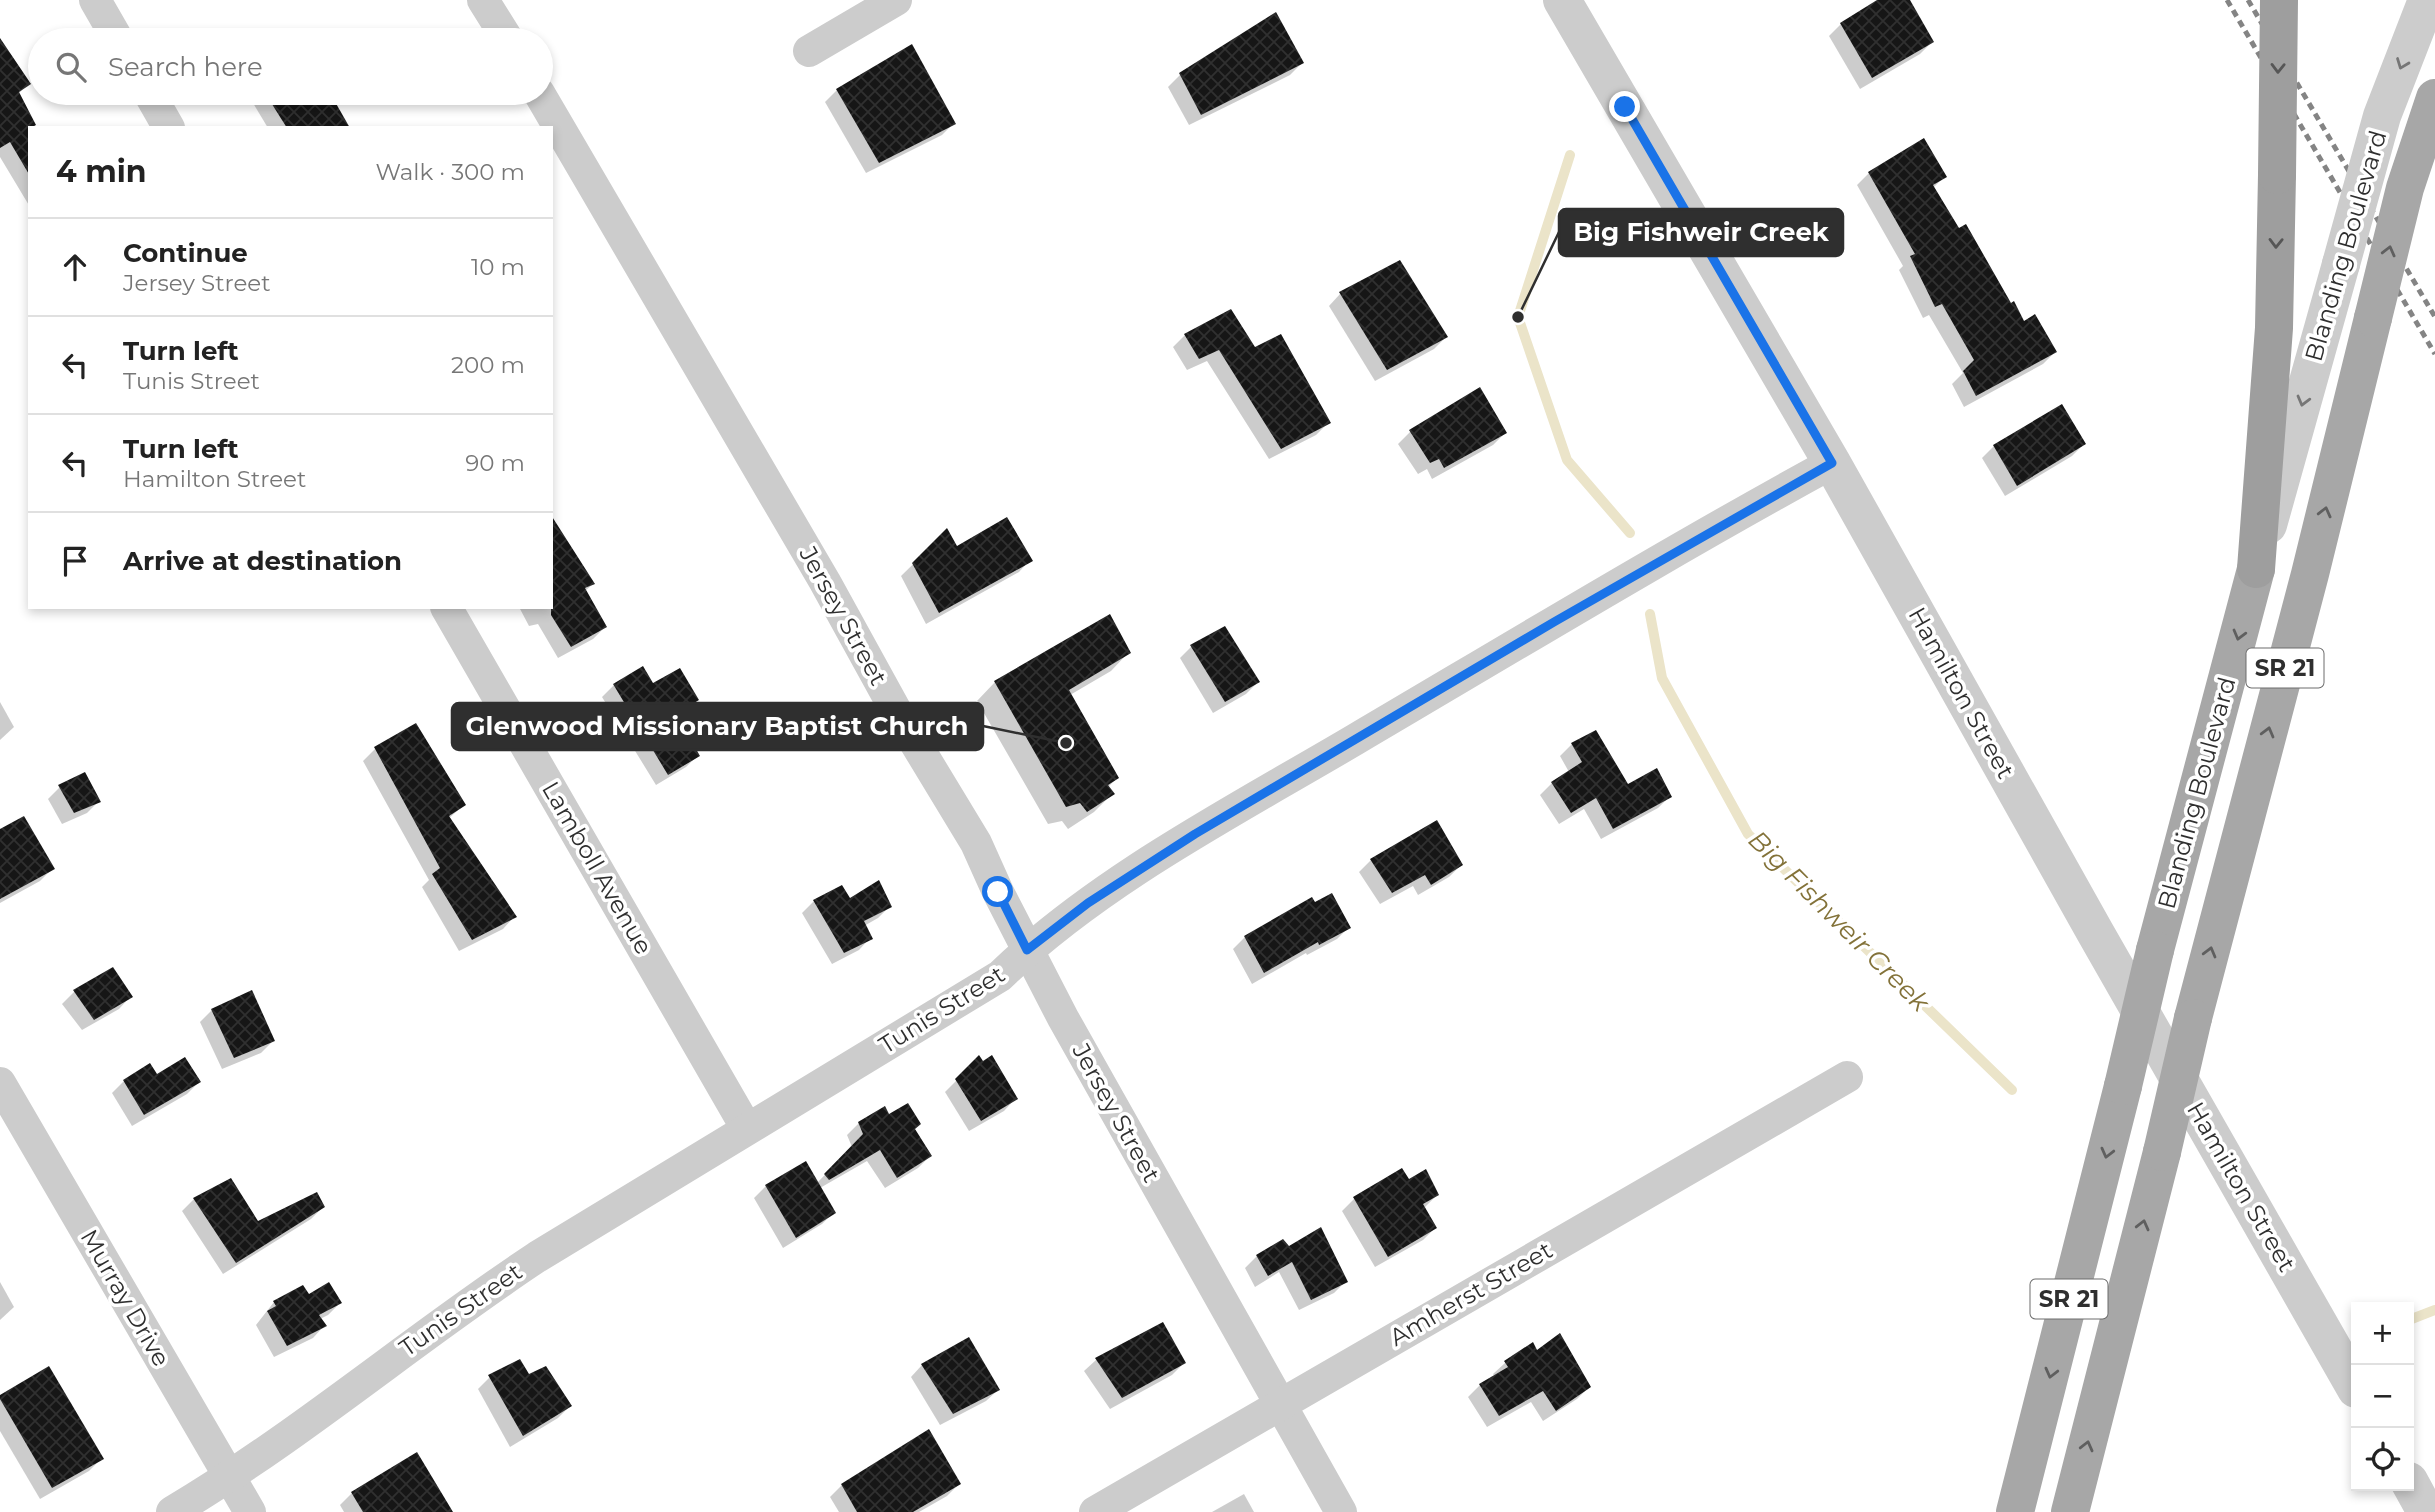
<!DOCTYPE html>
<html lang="en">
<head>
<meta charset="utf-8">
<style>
	:root { --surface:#fff; --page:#f2f2f2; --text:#222; --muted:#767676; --line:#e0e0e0 }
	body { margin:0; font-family:Montserrat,sans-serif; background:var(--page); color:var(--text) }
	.controls { position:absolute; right:21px; bottom:21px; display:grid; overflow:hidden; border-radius:0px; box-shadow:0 4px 10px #0003 }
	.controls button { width:63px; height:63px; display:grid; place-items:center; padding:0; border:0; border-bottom:2px solid var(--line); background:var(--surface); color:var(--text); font:35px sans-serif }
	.stop { position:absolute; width:21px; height:21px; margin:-16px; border:5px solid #1a73e8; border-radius:50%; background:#fff }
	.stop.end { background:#1a73e8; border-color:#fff; box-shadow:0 2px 7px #0008 }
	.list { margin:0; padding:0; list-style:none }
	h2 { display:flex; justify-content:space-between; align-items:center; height:91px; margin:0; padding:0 28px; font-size:30px }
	h2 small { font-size:23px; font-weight:400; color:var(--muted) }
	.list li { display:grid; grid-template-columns:46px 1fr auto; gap:21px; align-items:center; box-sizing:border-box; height:98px; padding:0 28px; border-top:2px solid var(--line) }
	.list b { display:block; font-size:26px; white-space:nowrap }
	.list p { margin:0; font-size:23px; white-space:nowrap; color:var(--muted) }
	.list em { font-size:23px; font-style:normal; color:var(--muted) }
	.icon { flex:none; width:38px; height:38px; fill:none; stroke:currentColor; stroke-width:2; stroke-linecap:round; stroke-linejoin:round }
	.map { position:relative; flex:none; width:2435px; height:1512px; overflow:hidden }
	.search { position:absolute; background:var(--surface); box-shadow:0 4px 10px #0003; left:28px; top:28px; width:525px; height:77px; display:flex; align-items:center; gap:18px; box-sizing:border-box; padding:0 24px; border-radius:38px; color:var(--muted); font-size:26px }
	.panel { position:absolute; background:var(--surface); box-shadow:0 4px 10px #0003; left:28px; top:126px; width:525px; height:483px; border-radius:0px }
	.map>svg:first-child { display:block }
</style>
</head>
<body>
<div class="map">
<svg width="2435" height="1512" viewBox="0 0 2435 1512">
	<defs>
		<pattern id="building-cross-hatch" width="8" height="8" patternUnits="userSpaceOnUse" patternTransform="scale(1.75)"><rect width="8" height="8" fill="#161616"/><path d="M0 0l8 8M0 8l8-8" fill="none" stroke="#303030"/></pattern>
	</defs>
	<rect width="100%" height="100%" fill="#fff"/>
	<!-- shadow -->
	<g fill="#0003">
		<path d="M 1881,0 L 1908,0 L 1932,42 L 1920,54 L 1860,89 L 1829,36 L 1841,24 Z"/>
		<path d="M 1302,63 L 1290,75 L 1189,125 L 1168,87 L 1180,75 Z"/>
		<path d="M 0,64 L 28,84 L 18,94 L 36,128 L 30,128 L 30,207 L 0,157 Z"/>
		<path d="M 837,90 L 954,123 L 942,135 L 866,173 L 825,102 Z"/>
		<path d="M 247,93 L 328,93 L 348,128 L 268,128 Z"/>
		<path d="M 1869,173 L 1944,177 L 1933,188 L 1958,231 L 2023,323 L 2055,352 L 2043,364 L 1964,407 L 1952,384 L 1963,373 L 1929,315 L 1923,318 L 1899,270 L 1903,266 L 1857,185 Z"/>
		<path d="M 1340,294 L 1446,337 L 1434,349 L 1375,381 L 1329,306 Z"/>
		<path d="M 1185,335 L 1254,350 L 1328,423 L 1316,435 L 1269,459 L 1207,361 L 1187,370 L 1173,347 Z"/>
		<path d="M 1410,432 L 1505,433 L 1493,445 L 1432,479 L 1427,469 L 1418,474 L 1398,444 Z"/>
		<path d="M 2084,444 L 2072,456 L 2005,496 L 1982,458 L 1994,446 Z"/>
		<path d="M 947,531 L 957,548 L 1030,560 L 1019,572 L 926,624 L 901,576 Z"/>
		<path d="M 593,584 L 585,591 L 605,627 L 593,639 L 558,658 L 538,624 L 529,626 L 519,607 L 551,607 Z"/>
		<path d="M 1192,646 L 1258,682 L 1246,694 L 1213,713 L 1180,658 Z"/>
		<path d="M 1129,652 L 1111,671 L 1070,695 L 1117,778 L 1108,787 L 1112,794 L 1094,812 L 1068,829 L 1062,821 L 1048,824 L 977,701 L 995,682 Z"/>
		<path d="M 614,685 L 652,685 L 697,700 L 676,717 L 698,755 L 686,767 L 656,785 L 602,697 Z"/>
		<path d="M 0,702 L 14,727 L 0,740 Z"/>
		<path d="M 1572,744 L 1627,786 L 1670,796 L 1658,808 L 1601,839 L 1584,809 L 1559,824 L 1540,795 L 1552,783 L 1569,772 L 1560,756 Z"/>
		<path d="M 375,749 L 464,805 L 448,819 L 514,917 L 503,929 L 459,951 L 422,887 L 429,880 L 363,761 Z"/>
		<path d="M 60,787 L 99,801 L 87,813 L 62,824 L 48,799 Z"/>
		<path d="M 0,831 L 52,869 L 40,881 L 0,903 Z"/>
		<path d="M 1371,860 L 1461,865 L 1449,877 L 1418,895 L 1413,886 L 1380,904 L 1359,872 Z"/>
		<path d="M 850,900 L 890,906 L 878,918 L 864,926 L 870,938 L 859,950 L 832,964 L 802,913 L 814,901 Z"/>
		<path d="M 1349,927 L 1337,939 L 1307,955 L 1306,953 L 1252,984 L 1233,949 L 1245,937 Z"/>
		<path d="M 74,992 L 130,997 L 119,1009 L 82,1030 L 62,1004 Z"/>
		<path d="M 212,1010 L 273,1041 L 261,1053 L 222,1069 L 200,1022 Z"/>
		<path d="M 979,1058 L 1015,1099 L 1004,1111 L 969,1131 L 945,1092 Z"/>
		<path d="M 156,1076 L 199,1082 L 187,1094 L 132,1126 L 112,1093 L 124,1081 Z"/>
		<path d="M 888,1116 L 913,1130 L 930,1156 L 918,1168 L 885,1188 L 867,1161 L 820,1188 L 833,1213 L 822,1224 L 783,1248 L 754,1198 L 766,1186 L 805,1163 L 817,1183 L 852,1147 L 847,1135 L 859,1123 Z"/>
		<path d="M 1408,1181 L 1437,1195 L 1425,1207 L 1435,1228 L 1423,1240 L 1375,1267 L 1342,1211 L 1354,1199 Z"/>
		<path d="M 194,1199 L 257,1223 L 323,1207 L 311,1219 L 223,1274 L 182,1211 Z"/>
		<path d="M 1289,1248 L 1346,1281 L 1334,1293 L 1299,1310 L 1279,1272 L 1255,1287 L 1245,1268 L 1257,1256 Z"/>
		<path d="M 0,1282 L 14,1307 L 0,1320 Z"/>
		<path d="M 308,1296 L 340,1303 L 328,1315 L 320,1319 L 324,1326 L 313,1338 L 274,1357 L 256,1325 L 274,1302 Z"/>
		<path d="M 1536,1353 L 1589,1387 L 1577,1399 L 1543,1421 L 1531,1402 L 1487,1427 L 1468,1397 L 1480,1385 L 1495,1377 L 1493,1374 L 1505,1363 Z"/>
		<path d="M 1096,1360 L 1184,1363 L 1172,1375 L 1110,1409 L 1084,1371 Z"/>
		<path d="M 922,1365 L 998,1390 L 986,1401 L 940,1425 L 911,1377 Z"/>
		<path d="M 490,1377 L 570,1406 L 558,1418 L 510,1447 L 478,1389 Z"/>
		<path d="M 0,1397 L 101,1459 L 89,1471 L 40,1499 L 0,1431 Z"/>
		<path d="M 959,1484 L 947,1496 L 919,1512 L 839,1512 L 830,1497 L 842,1485 Z"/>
		<path d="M 352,1493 L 451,1512 L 344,1512 L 340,1505 Z"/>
		<path d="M 1244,1494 L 1254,1512 L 1212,1512 Z"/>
	</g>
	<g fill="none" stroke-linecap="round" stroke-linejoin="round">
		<!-- stream -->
		<g stroke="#ebe4c9" stroke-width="10">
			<path d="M 1570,155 L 1518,317 L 1567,460 L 1630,533"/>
			<path d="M 1650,614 L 1662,678 L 1748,834 L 2012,1090"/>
			<path d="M 2409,1320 L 2435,1310"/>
		</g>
	</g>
	<!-- building -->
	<g fill="url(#building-cross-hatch)">
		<path d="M 1877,0 L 1910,0 L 1934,42 L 1872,78 L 1840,23 Z"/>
		<path d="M 1276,12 L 1304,63 L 1201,115 L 1179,73 Z"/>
		<path d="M 0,38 L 31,84 L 19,92 L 36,125 L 30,128 L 30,176 L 10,142 L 0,148 Z"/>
		<path d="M 912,44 L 956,124 L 879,163 L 836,89 Z"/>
		<path d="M 265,93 L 330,93 L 350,128 L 287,128 Z"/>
		<path d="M 1924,138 L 1947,177 L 1933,185 L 1959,228 L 1966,224 L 2011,303 L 2014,301 L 2024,321 L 2035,314 L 2057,352 L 1976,396 L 1963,371 L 1974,360 L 1942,304 L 1935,307 L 1910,256 L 1915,254 L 1868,172 Z"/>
		<path d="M 1400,260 L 1448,337 L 1387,370 L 1339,292 Z"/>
		<path d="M 1231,309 L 1255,347 L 1281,334 L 1331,423 L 1281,449 L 1219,350 L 1199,359 L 1184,334 Z"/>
		<path d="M 1480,387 L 1507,433 L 1444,468 L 1439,459 L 1430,463 L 1409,430 Z"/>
		<path d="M 2062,404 L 2086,444 L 2017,486 L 1993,445 Z"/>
		<path d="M 551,515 L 595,584 L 585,588 L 607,627 L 571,647 L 551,615 Z"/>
		<path d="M 1007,517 L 1033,561 L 939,613 L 912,563 L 947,528 L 957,546 Z"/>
		<path d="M 1110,614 L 1131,653 L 1069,690 L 1119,778 L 1108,785 L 1115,794 L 1087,812 L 1080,803 L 1066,807 L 994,681 Z"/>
		<path d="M 1225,626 L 1260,682 L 1225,702 L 1190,645 Z"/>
		<path d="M 643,666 L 653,683 L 680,668 L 699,700 L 676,714 L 700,756 L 668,775 L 613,684 Z"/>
		<path d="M 416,723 L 466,805 L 449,816 L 517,917 L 472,940 L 432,874 L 440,868 L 374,747 Z"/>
		<path d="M 1596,730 L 1628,784 L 1657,768 L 1672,797 L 1613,829 L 1596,798 L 1571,813 L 1551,782 L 1582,762 L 1571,743 Z"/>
		<path d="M 85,772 L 101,802 L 74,813 L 58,785 Z"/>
		<path d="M 24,816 L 55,869 L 0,899 L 0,829 Z"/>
		<path d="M 1437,820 L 1463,865 L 1431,885 L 1425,875 L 1392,893 L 1370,859 Z"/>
		<path d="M 879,880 L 892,907 L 864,921 L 873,939 L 844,953 L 813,900 L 842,885 L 850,898 Z"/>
		<path d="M 1332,893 L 1351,928 L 1319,945 L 1318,942 L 1264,973 L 1244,936 L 1312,897 L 1315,902 Z"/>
		<path d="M 113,967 L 133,997 L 94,1020 L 73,990 Z"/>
		<path d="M 252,990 L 275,1041 L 234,1058 L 211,1009 Z"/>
		<path d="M 979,1055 L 983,1061 L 992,1055 L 1018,1099 L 981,1121 L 955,1079 Z"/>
		<path d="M 185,1057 L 201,1082 L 144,1115 L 123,1080 L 150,1063 L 157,1074 Z"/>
		<path d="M 908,1103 L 921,1124 L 915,1129 L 932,1156 L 897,1178 L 880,1150 L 829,1180 L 824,1174 L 863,1134 L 858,1122 L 885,1106 L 889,1114 Z"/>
		<path d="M 806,1161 L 836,1213 L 796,1238 L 765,1185 Z"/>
		<path d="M 1402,1168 L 1409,1179 L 1426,1169 L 1439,1195 L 1423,1204 L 1437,1228 L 1388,1257 L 1353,1197 Z"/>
		<path d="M 231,1178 L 258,1221 L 317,1192 L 325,1207 L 236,1263 L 193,1198 Z"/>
		<path d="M 1321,1227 L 1348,1282 L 1311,1300 L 1292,1262 L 1268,1276 L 1256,1255 L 1283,1239 L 1289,1246 Z"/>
		<path d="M 329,1282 L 342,1303 L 319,1315 L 327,1326 L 287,1346 L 267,1311 L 276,1306 L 273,1301 L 303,1285 L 309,1294 Z"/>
		<path d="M 1163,1322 L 1186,1363 L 1122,1398 L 1095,1358 Z"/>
		<path d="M 1560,1333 L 1591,1387 L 1556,1411 L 1543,1391 L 1499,1416 L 1479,1384 L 1508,1367 L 1504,1361 L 1533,1342 L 1537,1350 Z"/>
		<path d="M 969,1337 L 1000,1390 L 953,1414 L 921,1364 Z"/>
		<path d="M 520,1359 L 529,1374 L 546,1366 L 572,1406 L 523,1436 L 488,1375 Z"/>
		<path d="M 49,1366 L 104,1459 L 52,1488 L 0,1399 L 0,1395 Z"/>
		<path d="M 929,1429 L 961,1484 L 913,1512 L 857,1512 L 841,1484 Z"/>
		<path d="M 417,1452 L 453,1512 L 363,1512 L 351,1492 Z"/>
	</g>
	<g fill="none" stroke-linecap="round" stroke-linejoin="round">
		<!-- minor -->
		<g stroke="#ccc" stroke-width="32">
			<path d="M 95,0 L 118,40"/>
			<path d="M 483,0 L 508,40"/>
			<path d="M 809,51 L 896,0"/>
			<path d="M 149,93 L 169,128"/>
			<path d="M 539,93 L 825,582 L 896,711 L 976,843 L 998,892 L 1063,1018 L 1341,1512"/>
			<path d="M 446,607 L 747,1129"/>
			<path d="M 0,1083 L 250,1512"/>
			<path d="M 172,1512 C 300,1436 413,1339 537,1257 L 1000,976 C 1101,879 1236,810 1356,739 C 1514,646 1671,551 1832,463"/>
			<path d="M 1095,1512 L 1847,1077"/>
		</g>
		<!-- tertiary -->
		<g stroke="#ccc" stroke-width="38">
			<path d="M 1562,0 L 1832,463 L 2095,932 L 2356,1389"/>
			<path d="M 2268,525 L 2341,264"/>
			<path d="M 2409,1481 L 2426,1512"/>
		</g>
		<!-- primary -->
		<g stroke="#a7a7a7" stroke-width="38">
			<path d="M 2155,950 L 2256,569"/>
			<path d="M 2193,1018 L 2310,574 L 2373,318"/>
			<path d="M 2015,1512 L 2123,1086"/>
			<path d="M 2070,1512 L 2162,1152"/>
		</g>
		<!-- trunk -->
		<path stroke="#9e9e9e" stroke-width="38" d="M 2256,569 L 2274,328 L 2277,175"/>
		<!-- rail -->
		<g stroke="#848484" stroke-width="5" stroke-dasharray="7 5" stroke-linecap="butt">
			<path d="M 2227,0 L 2435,354"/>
			<path d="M 2248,0 L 2435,317"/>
		</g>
		<!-- tertiary-bridge -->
		<path stroke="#ccc" stroke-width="38" d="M 2341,264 L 2382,116 L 2427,0"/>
		<!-- primary-bridge -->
		<g stroke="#a7a7a7" stroke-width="38">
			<path d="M 2373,318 L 2405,188 L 2435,98"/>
			<path d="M 2123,1086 L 2155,950"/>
			<path d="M 2162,1152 L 2193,1018"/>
		</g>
		<!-- trunk-bridge -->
		<path stroke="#9e9e9e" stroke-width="38" d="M 2277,175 L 2279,0"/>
	</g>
	<!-- one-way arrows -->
	<defs><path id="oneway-chevron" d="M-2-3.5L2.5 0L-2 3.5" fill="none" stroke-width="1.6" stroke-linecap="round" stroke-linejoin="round" transform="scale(1.75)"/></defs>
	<g stroke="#767676">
		<use href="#oneway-chevron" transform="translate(2402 64) rotate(111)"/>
		<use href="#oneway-chevron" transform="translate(2303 401) rotate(105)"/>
	</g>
	<g stroke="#565656">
		<use href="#oneway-chevron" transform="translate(2278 68) rotate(91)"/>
		<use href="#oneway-chevron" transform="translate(2276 243) rotate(91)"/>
	</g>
	<g stroke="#5f5f5f">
		<use href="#oneway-chevron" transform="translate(2389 251) rotate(-76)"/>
		<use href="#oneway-chevron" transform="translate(2325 512) rotate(-76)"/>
		<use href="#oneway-chevron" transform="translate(2239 635) rotate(105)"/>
		<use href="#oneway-chevron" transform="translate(2268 732) rotate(-75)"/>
		<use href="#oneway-chevron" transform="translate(2210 952) rotate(-75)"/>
		<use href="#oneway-chevron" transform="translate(2107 1153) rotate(104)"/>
		<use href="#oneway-chevron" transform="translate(2143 1225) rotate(-76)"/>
		<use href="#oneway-chevron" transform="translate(2051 1373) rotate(104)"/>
		<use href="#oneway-chevron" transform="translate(2087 1446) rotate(-76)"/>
	</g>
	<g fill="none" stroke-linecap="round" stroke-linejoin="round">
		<!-- route -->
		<path stroke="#1a73e8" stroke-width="9" d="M 998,892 L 1027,950 L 1088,903 L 1195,834 L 1554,622 L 1832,463 L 1625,107"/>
	</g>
	<g text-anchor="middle" stroke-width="7" stroke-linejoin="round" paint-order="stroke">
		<!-- shield labels -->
		<g fill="#fff" stroke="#6d6d6d" stroke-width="2">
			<rect x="2246.5" y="648.5" width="77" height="39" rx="5"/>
			<rect x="2030.5" y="1279.5" width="77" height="39" rx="5"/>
		</g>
		<g font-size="23" font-weight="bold" fill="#2f2f2f">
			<text x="2285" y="676">SR 21</text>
			<text x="2069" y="1307">SR 21</text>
		</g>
		<!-- street labels -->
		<g font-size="24" fill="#2f2f2f" stroke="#fff">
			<text transform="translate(2346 246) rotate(-74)" y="8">Blanding Boulevard</text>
			<text transform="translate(843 616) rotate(61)" y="8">Jersey Street</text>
			<text transform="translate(1961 693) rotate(61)" y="8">Hamilton Street</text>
			<text transform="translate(2197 793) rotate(-75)" y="8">Blanding Boulevard</text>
			<text transform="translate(597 868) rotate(60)" y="8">Lamboll Avenue</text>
			<text transform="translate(942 1010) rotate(-32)" y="8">Tunis Street</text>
			<text transform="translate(1116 1113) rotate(61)" y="8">Jersey Street</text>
			<text transform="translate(2241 1187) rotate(60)" y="8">Hamilton Street</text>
			<text transform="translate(1471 1294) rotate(-30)" y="8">Amherst Street</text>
			<text transform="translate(125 1298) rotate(60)" y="8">Murray Drive</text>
			<text transform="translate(461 1310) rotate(-35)" y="8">Tunis Street</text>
		</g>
		<!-- water labels -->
		<g font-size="26" font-style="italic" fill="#837239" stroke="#fff">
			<text transform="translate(1839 921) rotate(45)" y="9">Big Fishweir Creek</text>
		</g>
	</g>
	<!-- callouts -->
	<path fill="none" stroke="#2f2f2f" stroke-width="2.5" d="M1518 317L1559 232M1066 743L983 726"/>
	<g fill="#2f2f2f" stroke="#fff" stroke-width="2.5">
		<circle cx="1518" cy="317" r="7"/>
		<circle cx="1066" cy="743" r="7"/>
	</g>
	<g fill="#2f2f2f" stroke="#2f2f2f" stroke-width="2.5">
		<rect x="1559" y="209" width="284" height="47" rx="7"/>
		<rect x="452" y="703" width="531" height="47" rx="7"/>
	</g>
	<g font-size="26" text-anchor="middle" font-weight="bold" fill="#fff">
		<text x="1701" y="241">Big Fishweir Creek</text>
		<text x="717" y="735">Glenwood Missionary Baptist Church</text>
	</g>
</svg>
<div class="controls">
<button>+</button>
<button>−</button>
<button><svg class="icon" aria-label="locate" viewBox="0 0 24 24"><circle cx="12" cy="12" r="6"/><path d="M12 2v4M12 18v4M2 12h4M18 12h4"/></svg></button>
</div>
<div class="stop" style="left:998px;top:892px"></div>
<div class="stop end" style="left:1625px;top:107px"></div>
<div class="search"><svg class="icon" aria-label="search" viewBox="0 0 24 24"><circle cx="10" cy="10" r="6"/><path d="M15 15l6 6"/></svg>Search here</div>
<section class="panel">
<h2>4 min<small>Walk · 300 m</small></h2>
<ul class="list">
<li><svg class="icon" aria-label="ahead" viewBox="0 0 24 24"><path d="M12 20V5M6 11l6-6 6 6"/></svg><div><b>Continue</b><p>Jersey Street</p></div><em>10 m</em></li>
<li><svg class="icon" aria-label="left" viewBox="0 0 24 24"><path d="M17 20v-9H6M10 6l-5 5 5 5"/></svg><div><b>Turn left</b><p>Tunis Street</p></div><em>200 m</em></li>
<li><svg class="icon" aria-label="left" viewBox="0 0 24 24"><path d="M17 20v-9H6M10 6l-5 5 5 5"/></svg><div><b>Turn left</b><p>Hamilton Street</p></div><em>90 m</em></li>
<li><svg class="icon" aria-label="arrive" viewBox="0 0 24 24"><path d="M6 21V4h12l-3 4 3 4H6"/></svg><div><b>Arrive at destination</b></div></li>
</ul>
</section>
</div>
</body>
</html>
